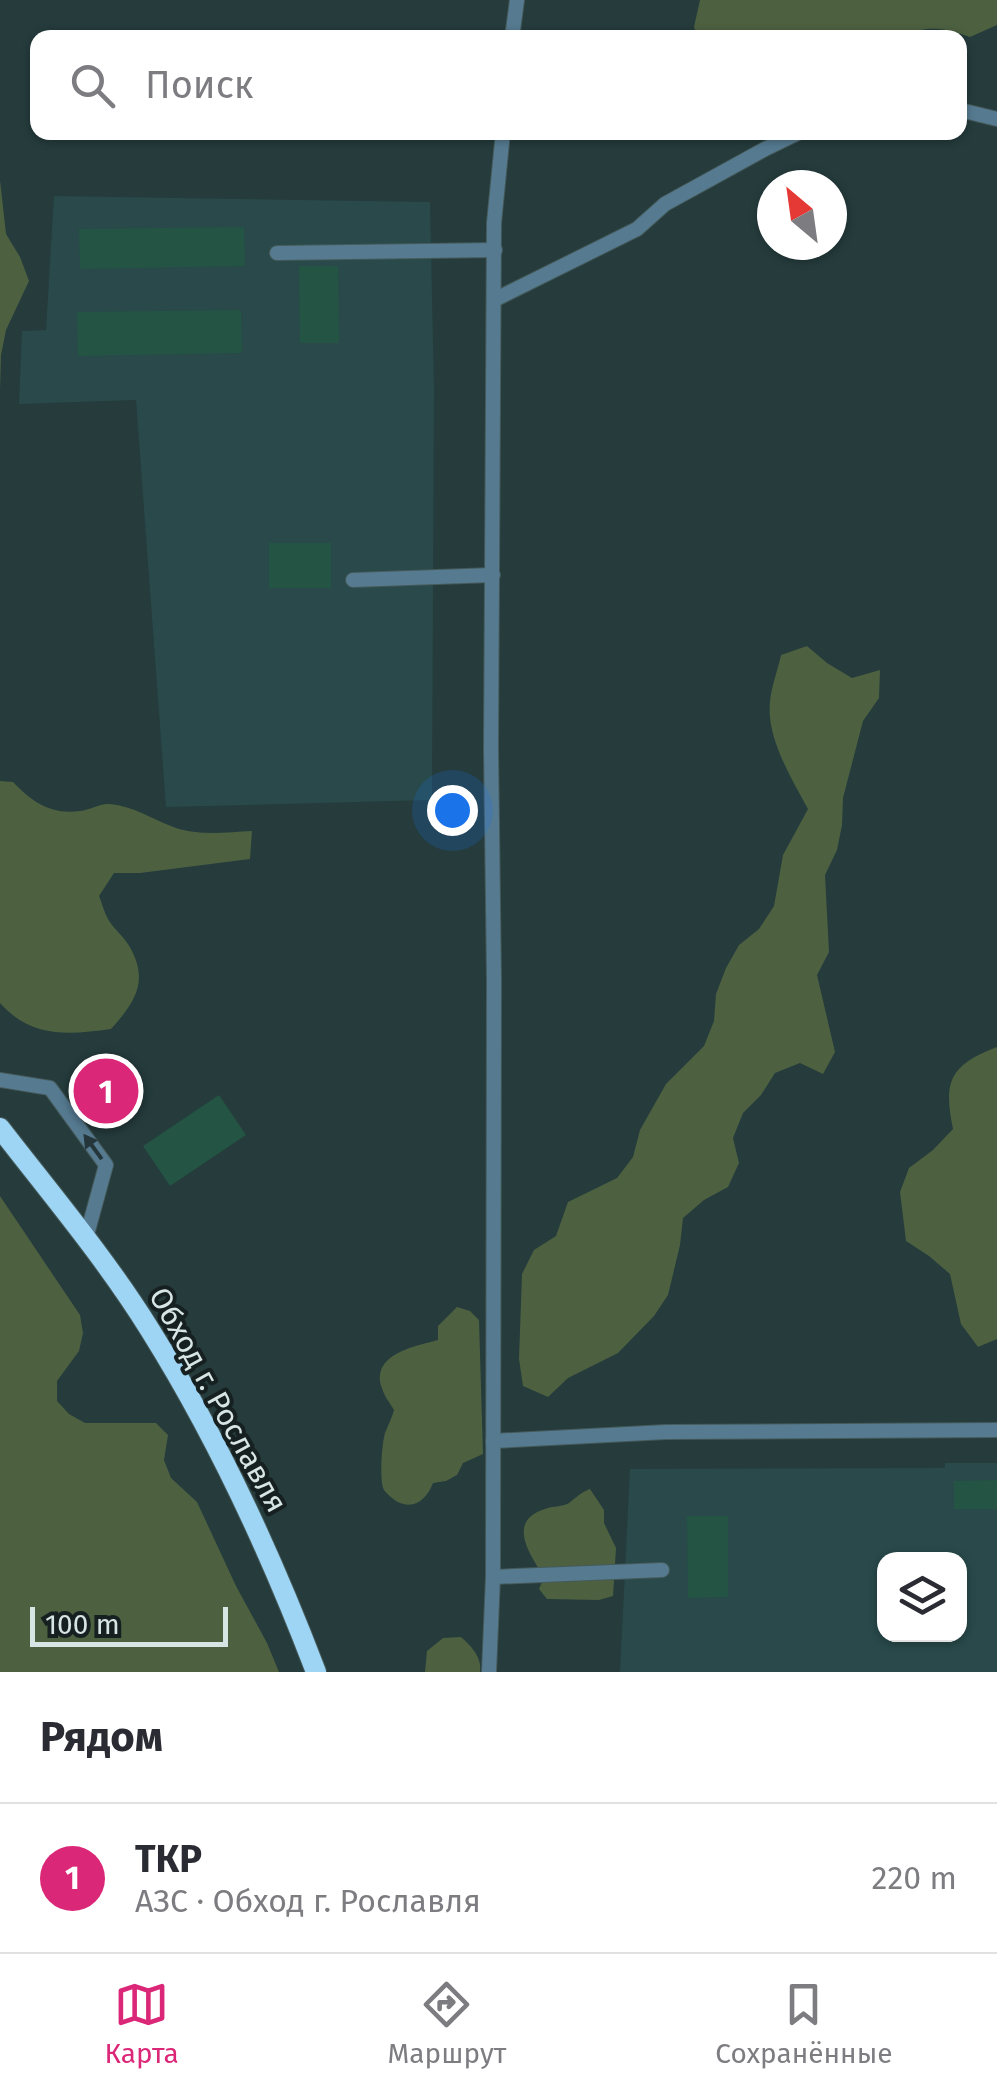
<!DOCTYPE html>
<html lang="ru">
<head>
<meta charset="utf-8">
<style>
	:root { --surface:#fff; --page:#f7f7f7; --text:#2b2b33; --muted:#7c7c81; --line:#e1e1e2; --accent:#db2777 }
	body { margin:0; font-family:"Fira Sans",sans-serif; background:var(--page); color:var(--text) }
	.controls { position:absolute; right:30px; bottom:30px; display:grid; overflow:hidden; border-radius:20px; box-shadow:0 2px 8px #0004 }
	.controls button { width:90px; height:90px; display:grid; place-items:center; padding:0; border:0; border-bottom:2px solid var(--line); background:var(--surface); color:var(--text); font:50px sans-serif }
	.compass { position:absolute; left:757px; top:170px; width:90px; height:90px; border-radius:50%; background:var(--surface); box-shadow:0 2px 8px #0004; rotate:331deg }
	.scale { position:absolute; left:30px; bottom:25px; width:198px; box-sizing:border-box; padding-left:10px; border:5px solid #d8e5e5; border-top:0; font-size:28px; line-height:35px; white-space:nowrap; color:#d8e5e5; -webkit-text-stroke:8px #162020; paint-order:stroke }
	.you { position:absolute; left:452px; top:810px; width:35px; height:35px; margin:-25px; border:8px solid #fff; border-radius:50%; background:#1a73e8; box-shadow:0 0 0 15px #1a73e833 }
	.badge { display:grid; place-items:center; width:65px; height:65px; border-radius:50%; background:var(--accent); color:#fff; font-size:32px; font-weight:700 }
	.pin { position:absolute; translate:-50% -50%; border:5px solid #fff; box-shadow:0 2px 10px #0006 }
	.list { margin:0; padding:0; list-style:none }
	h2 { display:flex; justify-content:space-between; align-items:center; height:130px; margin:0; padding:0 40px; font-size:42px }
	h2 small { font-size:32px; font-weight:400; color:var(--muted) }
	.list li { display:grid; grid-template-columns:65px 1fr auto; gap:30px; align-items:center; box-sizing:border-box; height:150px; padding:0 40px; border-top:2px solid var(--line) }
	.list b { display:block; font-size:38px; white-space:nowrap }
	.list p { margin:0; font-size:32px; white-space:nowrap; color:var(--muted) }
	.list em { font-size:32px; font-style:normal; color:var(--muted) }
	.icon { flex:none; width:55px; height:55px; fill:none; stroke:currentColor; stroke-width:2; stroke-linecap:round; stroke-linejoin:round }
	.map { position:relative; flex:none; width:997px; height:1672px; overflow:hidden }
	.search { position:absolute; background:var(--surface); box-shadow:0 2px 8px #0004; left:30px; right:30px; top:30px; height:110px; display:flex; align-items:center; gap:25px; box-sizing:border-box; padding:0 35px; border-radius:20px; color:var(--muted); font-size:38px }
	.sheet { height:280px; background:var(--surface) }
	nav { display:flex; justify-content:space-around; align-items:center; box-sizing:border-box; height:140px; border-top:2px solid var(--line); background:var(--surface); font-size:28px; color:var(--muted) }
	nav a { display:grid; justify-items:center; gap:5px }
	nav .on { color:var(--accent) }
	.map>svg:first-child { display:block }
</style>
</head>
<body>
<div class="map">
<svg width="997" height="1672" viewBox="0 0 997 1672">
	<rect width="100%" height="100%" fill="#253b3c"/>
	<!-- built -->
	<g fill="#29494a" fill-rule="evenodd">
		<path d="M 54,196 L 430,202 L 434,388 L 432,800 L 166,807 L 136,400 L 19,404 L 22,331 L 46,330 Z"/>
		<path d="M 945,1463 L 997,1463 L 997,1672 L 620,1672 L 630,1469 L 945,1468 ZM 884,1560 L 960,1560 L 960,1634 L 884,1634 Z"/>
	</g>
	<!-- green -->
	<g fill="#4d6141">
		<path d="M 700,0 L 997,0 L 997,25 L 970,37 C 943,28 927,24 901,38 L 697,37 L 694,27 Z"/>
		<path d="M 0,180 L 6,234 L 20,257 L 29,281 L 6,330 L 1,355 L 0,391 Z"/>
		<path d="M 807,646 L 827,663 L 852,678 L 880,670 L 879,698 L 863,721 L 843,798 L 842,825 L 837,850 L 825,875 L 829,952 L 817,975 L 835,1052 L 823,1074 L 800,1063 L 775,1073 L 761,1095 L 743,1113 L 733,1138 L 739,1163 L 728,1187 L 704,1200 L 683,1218 L 680,1245 L 668,1295 L 654,1316 L 618,1353 L 568,1378 L 548,1397 L 523,1386 L 519,1359 L 522,1274 L 534,1250 L 556,1236 L 568,1202 L 617,1178 L 633,1157 L 640,1130 L 666,1084 L 704,1046 L 714,1021 L 716,994 L 726,968 L 739,945 L 759,929 L 774,906 L 783,855 L 808,809 C 792,779 766,738 770,702 C 771,687 778,670 781,655 Z"/>
		<path d="M 0,781 L 13,782 C 32,802 51,815 80,811 C 90,810 100,803 110,804 C 133,806 154,820 176,828 C 200,836 227,832 252,831 L 250,859 L 140,873 L 114,873 L 99,896 C 102,903 104,912 108,919 C 113,928 122,935 128,944 C 150,980 136,1001 111,1029 C 68,1035 31,1038 0,1003 Z"/>
		<path d="M 997,1047 L 997,1339 L 978,1347 L 961,1324 L 950,1274 L 929,1256 L 906,1241 L 900,1192 L 909,1168 L 933,1150 L 953,1129 C 943,1081 950,1065 997,1047 Z"/>
		<path d="M 0,1196 L 80,1315 L 83,1333 L 79,1351 L 57,1381 L 57,1401 L 69,1414 L 85,1423 L 156,1423 L 168,1435 L 164,1460 L 171,1478 L 197,1502 L 236,1586 L 267,1643 L 279,1672 L 0,1672 Z"/>
		<path d="M 457,1307 L 470,1311 L 479,1320 L 483,1454 L 463,1463 L 457,1475 L 446,1481 L 433,1483 C 427,1499 414,1511 396,1501 C 393,1499 386,1493 384,1490 C 379,1480 382,1443 385,1433 C 388,1425 392,1418 394,1410 C 390,1403 384,1396 382,1388 C 370,1354 416,1346 438,1340 L 438,1326 Z"/>
		<path d="M 590,1489 L 604,1510 L 604,1523 L 616,1548 L 613,1596 L 599,1600 L 547,1599 L 539,1589 L 544,1577 C 530,1555 506,1521 545,1509 C 552,1506 563,1507 569,1503 C 577,1497 580,1493 590,1489 Z"/>
		<path d="M 461,1637 C 471,1646 482,1657 480,1672 L 425,1672 L 427,1651 L 443,1638 Z"/>
	</g>
	<!-- building -->
	<g fill="#245443">
		<path d="M 244,227 L 245,266 L 80,269 L 79,229 Z"/>
		<path d="M 299,266 L 338,266 L 339,343 L 300,343 Z"/>
		<path d="M 241,310 L 242,353 L 78,356 L 77,312 Z"/>
		<rect x="269" y="543" width="62" height="45"/>
		<path d="M 219,1095 L 246,1135 L 170,1186 L 143,1146 Z"/>
		<path d="M 997,1480 L 997,1509 L 954,1509 L 954,1481 Z"/>
		<path d="M 687,1516 L 728,1516 L 728,1597 L 688,1598 Z"/>
	</g>
	<g fill="none" stroke-linecap="round" stroke-linejoin="round">
		<!-- minor casing -->
		<g stroke="#455a5a" stroke-width="16">
			<g id="minor">
				<path d="M 512,38 L 517,0"/>
				<path d="M 960,110 L 997,119"/>
				<path d="M 277,253 L 495,250"/>
				<path d="M 496,299 L 637,229 L 665,204 L 765,149 L 800,132"/>
				<path d="M 353,580 L 493,575"/>
				<path d="M 0,1080 L 50,1088 L 106,1165 L 86,1238"/>
				<path d="M 493,1441 L 666,1432 L 997,1430"/>
				<path d="M 493,1577 L 662,1570"/>
				<path d="M 489,1672 L 493,1577 L 494,980 L 491,748 L 494,223 L 503,132"/>
			</g>
		</g>
		<!-- highway casing -->
		<g stroke="#455a5a" stroke-width="22">
			<path id="highway" d="M 0,1128 C 51,1194 106,1259 150,1330 C 217,1437 271,1554 316,1672"/>
		</g>
		<!-- minor -->
		<use href="#minor" stroke="#567b91" stroke-width="14"/>
		<!-- highway -->
		<use href="#highway" stroke="#9ed5f4" stroke-width="20"/>
	</g>
	<!-- one-way arrows -->
	<defs><path id="oneway-solid" d="M-6-.8H1V-3.2L6.5 0L1 3.2V.8H-6Z" transform="scale(2.5)"/></defs>
	<use fill="#26373c" href="#oneway-solid" transform="translate(93 1147) rotate(-126)"/>
	<g text-anchor="middle" stroke-width="8" stroke-linejoin="round" paint-order="stroke">
		<!-- street labels -->
		<g font-size="30" fill="#d8e5e5" stroke="#162020">
			<text transform="translate(218 1400) rotate(61)" y="10">Обход г. Рославля</text>
		</g>
	</g>
</svg>
<div class="controls">
<button><svg class="icon" aria-label="layers" viewBox="0 0 24 24"><path d="M12 4l9 5-9 5-9-5zM3 14l9 5 9-5"/></svg></button>
</div>
<svg class="compass" viewBox="-18 -18 36 36"><path d="M0-13l5 13h-10z" fill="#e53935"/><path d="M0 13l5-13h-10z" fill="#7c7c81"/></svg>
<div class="scale">100 m</div>
<div class="you"></div>
<div class="pin badge" style="left:106px;top:1091px">1</div>
<div class="search"><svg class="icon" aria-label="search" viewBox="0 0 24 24"><circle cx="10" cy="10" r="6"/><path d="M15 15l6 6"/></svg>Поиск</div>
</div>
<section class="sheet">
<h2>Рядом<small></small></h2>
<ul class="list">
<li><span class="badge">1</span><div><b>ТКР</b><p>АЗС · Обход г. Рославля</p></div><em>220 m</em></li>
</ul>
</section>
<nav>
<a class="on"><svg class="icon" aria-label="map" viewBox="0 0 24 24"><path d="M3 6l6-2 6 2 6-2v14l-6 2-6-2-6 2zM9 4v14M15 6v14"/></svg>Карта</a>
<a><svg class="icon" aria-label="directions" viewBox="0 0 24 24"><path d="M12 3l9 9-9 9-9-9zM9 14v-3h6M13 9l2 2-2 2"/></svg>Маршрут</a>
<a><svg class="icon" aria-label="saved" viewBox="0 0 24 24"><path d="M7 4h10v16l-5-4-5 4z"/></svg>Сохранённые</a>
</nav>
</body>
</html>
